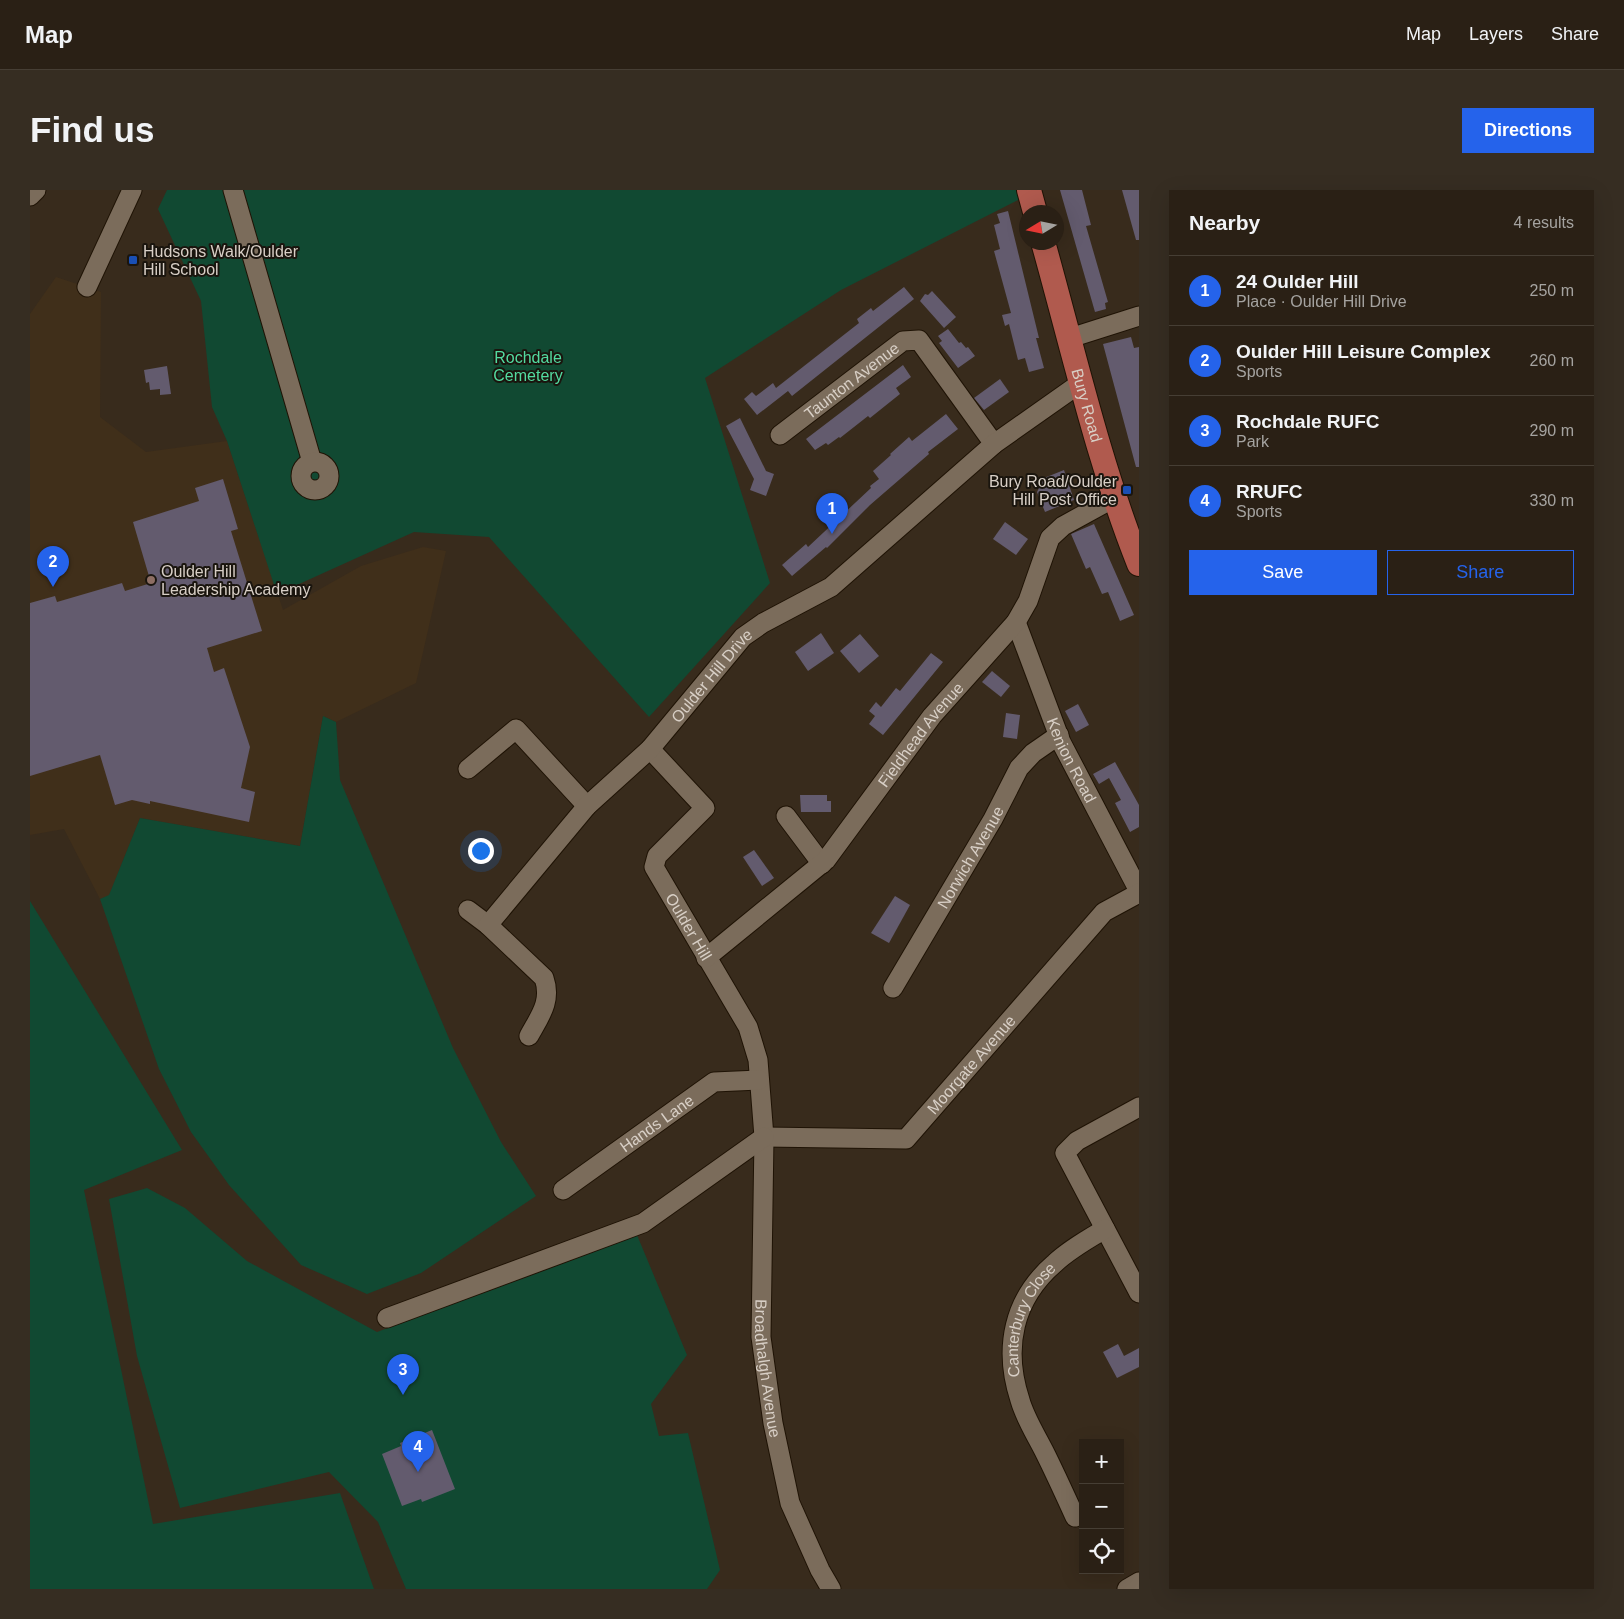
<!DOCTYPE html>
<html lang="en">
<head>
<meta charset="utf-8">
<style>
	:root { --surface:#2a2015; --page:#362d22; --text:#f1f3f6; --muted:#a5a3a0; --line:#463e34; --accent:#2563eb }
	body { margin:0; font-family:Helvetica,sans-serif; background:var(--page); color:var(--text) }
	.controls { position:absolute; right:15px; bottom:15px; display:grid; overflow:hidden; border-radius:0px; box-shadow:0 5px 20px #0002 }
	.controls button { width:45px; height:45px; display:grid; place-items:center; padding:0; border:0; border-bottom:1px solid var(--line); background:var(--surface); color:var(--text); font:25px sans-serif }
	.compass { position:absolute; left:989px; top:15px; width:45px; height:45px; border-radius:50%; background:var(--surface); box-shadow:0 5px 20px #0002; rotate:260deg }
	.you { position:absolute; left:450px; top:660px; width:18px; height:18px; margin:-12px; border:4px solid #fff; border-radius:50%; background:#1a73e8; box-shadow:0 0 0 8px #1a73e833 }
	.badge { display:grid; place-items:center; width:32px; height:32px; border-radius:50%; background:var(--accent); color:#fff; font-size:16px; font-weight:700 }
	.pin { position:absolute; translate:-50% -41px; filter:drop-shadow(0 1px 2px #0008) }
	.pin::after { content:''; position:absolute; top:26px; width:18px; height:15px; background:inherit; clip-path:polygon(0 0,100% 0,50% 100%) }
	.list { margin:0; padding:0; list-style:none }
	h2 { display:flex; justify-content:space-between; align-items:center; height:65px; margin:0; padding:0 20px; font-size:21px }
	h2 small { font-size:16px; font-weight:400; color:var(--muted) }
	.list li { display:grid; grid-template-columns:32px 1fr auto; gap:15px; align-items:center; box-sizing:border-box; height:70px; padding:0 20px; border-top:1px solid var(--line) }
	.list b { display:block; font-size:19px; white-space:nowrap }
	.list p { margin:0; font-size:16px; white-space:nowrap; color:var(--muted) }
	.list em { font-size:16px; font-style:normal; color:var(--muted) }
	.actions { display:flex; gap:10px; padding:15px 20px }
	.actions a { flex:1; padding:11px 0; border:1px solid var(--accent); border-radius:0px; text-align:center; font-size:18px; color:var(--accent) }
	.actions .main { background:var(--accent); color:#fff }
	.icon { flex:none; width:28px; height:28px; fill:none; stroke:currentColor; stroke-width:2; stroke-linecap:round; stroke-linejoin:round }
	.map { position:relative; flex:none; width:1109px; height:1399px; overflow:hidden; border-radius:0px }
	header { display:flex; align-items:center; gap:30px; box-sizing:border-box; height:70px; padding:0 25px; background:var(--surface); border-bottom:1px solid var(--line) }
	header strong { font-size:24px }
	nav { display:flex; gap:28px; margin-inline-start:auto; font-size:18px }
	.intro { display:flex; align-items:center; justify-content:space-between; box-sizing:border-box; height:120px; padding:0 30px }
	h1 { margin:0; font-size:35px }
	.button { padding:12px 22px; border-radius:0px; background:var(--accent); color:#fff; font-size:18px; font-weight:700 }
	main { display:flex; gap:30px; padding:0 30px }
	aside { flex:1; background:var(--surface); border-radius:0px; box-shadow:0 5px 20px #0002 }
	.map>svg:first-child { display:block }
</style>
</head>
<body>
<header>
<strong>Map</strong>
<nav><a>Map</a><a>Layers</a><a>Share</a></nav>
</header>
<div class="intro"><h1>Find us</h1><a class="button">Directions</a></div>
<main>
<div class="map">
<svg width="1109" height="1399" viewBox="0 0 1109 1399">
	<rect width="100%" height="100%" fill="#382b1c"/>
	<!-- built -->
	<path fill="#402f1a" d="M 26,87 L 71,102 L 70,227 L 116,262 L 197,251 L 253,420 L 331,376 L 393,357 L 416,361 L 386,493 L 306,532 L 293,526 L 270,656 L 110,628 L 79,706 L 70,709 L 34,639 L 0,645 L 0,124 Z"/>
	<!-- green -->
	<g fill="#114932">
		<path d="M 137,0 L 987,0 L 990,9 L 811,100 L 675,188 L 740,393 L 619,527 L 459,347 L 384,342 L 247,404 L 197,251 L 182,217 L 171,111 L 128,19 Z"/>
		<path d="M 293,526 L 306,532 L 310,590 L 423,858 L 471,952 L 506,1006 L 391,1083 L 337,1104 L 271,1075 L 199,995 L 161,942 L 129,879 L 70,709 L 79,705 L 110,628 L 270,656 Z"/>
		<path d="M 0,711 L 152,960 L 54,1000 L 123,1334 L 310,1303 L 344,1399 L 0,1399 Z"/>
		<path d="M 117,998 L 155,1018 L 217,1071 L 347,1142 L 607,1045 L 657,1165 L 621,1214 L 629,1246 L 658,1243 L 690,1380 L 677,1399 L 376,1399 L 348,1332 L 299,1282 L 150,1318 L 107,1166 L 79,1009 Z"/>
	</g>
	<!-- building -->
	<g fill="#635b6e">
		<path d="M 1030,0 L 1052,0 L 1061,35 L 1056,36 L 1078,112 L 1075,113 L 1076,119 L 1065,122 Z"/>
		<path d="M 1092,0 L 1109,0 L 1109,50 L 1106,50 Z"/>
		<path d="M 978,21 L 1009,148 L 1006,148 L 1014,178 L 999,182 L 995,168 L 988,170 L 979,134 L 975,136 L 972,125 L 981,123 L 964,61 L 970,59 L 964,35 L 970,33 L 967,24 Z"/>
		<path d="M 874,97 L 884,109 L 762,206 L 758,201 L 727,225 L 714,209 L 722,202 L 726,206 L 743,193 L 746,198 L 829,133 L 827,129 L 841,118 L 843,121 Z"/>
		<path d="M 902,101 L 926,127 L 914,138 L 890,111 L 895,104 L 898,105 Z"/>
		<path d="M 918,139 L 929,153 L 931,152 L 936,158 L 938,157 L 945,166 L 928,178 L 909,153 L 912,151 L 908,146 Z"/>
		<path d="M 1101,147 L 1104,158 L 1109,157 L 1109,277 L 1106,277 L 1073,154 Z"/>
		<path d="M 873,175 L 881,187 L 866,198 L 870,204 L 840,228 L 838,226 L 810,248 L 809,247 L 798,255 L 796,253 L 785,260 L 776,249 Z"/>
		<path d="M 137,176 L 141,204 L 130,205 L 130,199 L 120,200 L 119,192 L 116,193 L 114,180 Z"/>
		<path d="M 970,189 L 979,202 L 954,220 L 944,208 Z"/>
		<path d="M 916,224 L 928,239 L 898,262 L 899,264 L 840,315 L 797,358 L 796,357 L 762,386 L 752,375 L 776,354 L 778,357 L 841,298 L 840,296 L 849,289 L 843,281 L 861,265 L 860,264 L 879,247 L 882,251 Z"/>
		<path d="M 710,228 L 736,281 L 744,284 L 736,306 L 720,300 L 724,289 L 696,236 Z"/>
		<path d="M 1034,280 L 1044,310 L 1015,322 L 1007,302 L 1014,288 Z"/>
		<path d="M 193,289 L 208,339 L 201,341 L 232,441 L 177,458 L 184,482 L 194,478 L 220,557 L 211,598 L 225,602 L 219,632 L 120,611 L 120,614 L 102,610 L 85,615 L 70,565 L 0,586 L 0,413 L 25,406 L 27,412 L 92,393 L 95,401 L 121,393 L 103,332 L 169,311 L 165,298 Z"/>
		<path d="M 975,332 L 998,349 L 986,365 L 963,349 Z"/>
		<path d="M 1064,334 L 1104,425 L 1090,431 L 1078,402 L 1072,404 L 1060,377 L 1056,379 L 1041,344 Z"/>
		<path d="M 791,443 L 804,463 L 778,481 L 765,462 Z"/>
		<path d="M 830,444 L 849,466 L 829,483 L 810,461 Z"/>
		<path d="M 901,463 L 913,472 L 853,545 L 839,534 L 845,526 L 839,521 L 846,512 L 851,517 L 866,498 L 870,501 Z"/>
		<path d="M 962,481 L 980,496 L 971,507 L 952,492 Z"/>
		<path d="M 1048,514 L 1059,535 L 1046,542 L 1035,521 Z"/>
		<path d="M 976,523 L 990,525 L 987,549 L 973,547 Z"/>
		<path d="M 1085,572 L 1109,615 L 1109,637 L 1100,642 L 1085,613 L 1091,610 L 1079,588 L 1069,594 L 1063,584 Z"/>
		<path d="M 770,605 L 797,605 L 797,611 L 801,611 L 801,622 L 771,622 Z"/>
		<path d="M 724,660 L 744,688 L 732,696 L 713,667 Z"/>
		<path d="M 865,706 L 880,715 L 859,753 L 841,743 Z"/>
		<path d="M 1088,1154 L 1094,1166 L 1109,1158 L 1109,1177 L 1087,1188 L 1073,1162 Z"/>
		<path d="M 402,1240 L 425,1299 L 392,1312 L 391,1309 L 372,1316 L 352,1264 L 371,1256 L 370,1253 Z"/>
	</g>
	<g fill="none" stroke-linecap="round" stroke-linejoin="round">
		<!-- minor casing -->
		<g stroke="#1f1305" stroke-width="21">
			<g id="minor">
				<path d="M 203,0 L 282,272"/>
				<path d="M 0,6 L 6,0"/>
				<path d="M 57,97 L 102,0"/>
				<path d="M 1040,148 L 1109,126"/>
				<path id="s1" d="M 750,245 L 873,151 L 889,150 L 964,254"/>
				<circle cx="285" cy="286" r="14"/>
				<path id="s2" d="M 986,432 L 1031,552 L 1109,701"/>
				<path id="s3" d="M 620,559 L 675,618 L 627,666 L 624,677 L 718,837 L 728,870 L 734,947 L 731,1147 L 743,1233 L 760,1313 L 790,1380 L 801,1399"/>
				<path d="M 438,579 L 486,539 L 557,616"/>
				<path d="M 756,626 L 792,674"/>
				<path d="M 438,720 L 458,735"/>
				<path id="s4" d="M 676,768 L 796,670 L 902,526 L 986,432 L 998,411 L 1020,348 L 1033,336 L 1084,308"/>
				<path id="s5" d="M 863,798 L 963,629 L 989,578 L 1003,563 L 1029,545"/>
				<path id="s6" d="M 499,846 C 510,826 522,811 514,788 L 458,735 L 557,616 L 620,559 L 713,447 L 733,433 L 801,397 L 964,254 L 1052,192"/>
				<path d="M 1109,917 L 1047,951 L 1035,963 L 1109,1103"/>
				<path id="s7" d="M 734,947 L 876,949 L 1074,722 L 1109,703"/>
				<path id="s8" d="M 533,1000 L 684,892 L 729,890"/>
				<path d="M 357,1128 L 613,1033 L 734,947"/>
				<path id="s9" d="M 1045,1327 C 1035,1305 1025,1283 1014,1261 C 1006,1245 995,1228 990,1210 C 973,1158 983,1109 1025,1073 C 1040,1059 1058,1049 1075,1039"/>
				<path d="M 1097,1399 L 1109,1392"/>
			</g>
		</g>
		<!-- major casing -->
		<g stroke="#1f1305" stroke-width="26">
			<g id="major">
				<path d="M 999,0 L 1005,22"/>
				<path id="s10" d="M 1013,52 C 1043,159 1068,271 1109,374"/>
			</g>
		</g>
		<!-- minor -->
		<use href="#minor" stroke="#7b6c5b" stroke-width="19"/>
		<!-- major -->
		<use href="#major" stroke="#b05a4e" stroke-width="24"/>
	</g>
	<!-- markers -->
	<g fill="#1a4fb4" stroke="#1a150e" stroke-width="2">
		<rect x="98" y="65" width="10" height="10" rx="2.5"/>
		<rect x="1092" y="295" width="10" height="10" rx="2.5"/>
	</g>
	<circle fill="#8d6e63" stroke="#1a150e" stroke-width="2" cx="121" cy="390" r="5"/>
	<g text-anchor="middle" stroke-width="4" stroke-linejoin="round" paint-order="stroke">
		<!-- poi labels -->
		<g font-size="16" fill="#d8cfc6" stroke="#1a150e" text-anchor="start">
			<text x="113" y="67">Hudsons Walk/Oulder<tspan x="113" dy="18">Hill School</tspan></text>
			<text x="1087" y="297" text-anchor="end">Bury Road/Oulder<tspan x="1087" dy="18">Hill Post Office</tspan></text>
			<text x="131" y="387">Oulder Hill<tspan x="131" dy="18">Leadership Academy</tspan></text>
		</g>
		<!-- park labels -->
		<g font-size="16" fill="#53dba0" stroke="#1a150e">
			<text x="498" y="173">Rochdale<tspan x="498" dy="18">Cemetery</tspan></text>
		</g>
		<!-- street labels -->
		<g font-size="16" fill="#d8cfc6" stroke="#1a150e">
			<text dy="6" stroke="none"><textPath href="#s1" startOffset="90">Taunton Avenue</textPath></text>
			<text dy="6" stroke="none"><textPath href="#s10" startOffset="169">Bury Road</textPath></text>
			<text dy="6" stroke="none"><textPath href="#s6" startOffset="475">Oulder Hill Drive</textPath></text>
			<text dy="6" stroke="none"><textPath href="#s4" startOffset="312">Fieldhead Avenue</textPath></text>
			<text dy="6" stroke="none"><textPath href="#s2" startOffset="149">Kenion Road</textPath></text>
			<text dy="6" stroke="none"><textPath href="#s5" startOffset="152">Norwich Avenue</textPath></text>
			<text dy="6" stroke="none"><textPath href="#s3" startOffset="229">Oulder Hill</textPath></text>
			<text dy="6" stroke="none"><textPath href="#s7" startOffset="241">Moorgate Avenue</textPath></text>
			<text dy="6" stroke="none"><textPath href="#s8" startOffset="115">Hands Lane</textPath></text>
			<text dy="6" stroke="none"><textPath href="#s9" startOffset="215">Canterbury Close</textPath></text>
			<text dy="6" stroke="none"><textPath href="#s3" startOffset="689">Broadhalgh Avenue</textPath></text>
		</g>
	</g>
</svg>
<div class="controls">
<button>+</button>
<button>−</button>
<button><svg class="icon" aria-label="locate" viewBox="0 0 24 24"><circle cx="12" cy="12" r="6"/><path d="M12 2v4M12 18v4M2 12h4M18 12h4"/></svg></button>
</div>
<svg class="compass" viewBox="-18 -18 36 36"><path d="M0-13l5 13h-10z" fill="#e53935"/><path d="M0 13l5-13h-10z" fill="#a5a3a0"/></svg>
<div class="you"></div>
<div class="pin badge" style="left:802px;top:344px">1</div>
<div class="pin badge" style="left:23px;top:397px">2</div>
<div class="pin badge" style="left:373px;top:1205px">3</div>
<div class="pin badge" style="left:388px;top:1282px">4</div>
</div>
<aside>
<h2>Nearby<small>4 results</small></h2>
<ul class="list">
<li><span class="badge">1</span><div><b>24 Oulder Hill</b><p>Place · Oulder Hill Drive</p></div><em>250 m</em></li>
<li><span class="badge">2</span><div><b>Oulder Hill Leisure Complex</b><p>Sports</p></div><em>260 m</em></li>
<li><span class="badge">3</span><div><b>Rochdale RUFC</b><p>Park</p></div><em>290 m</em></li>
<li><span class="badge">4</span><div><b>RRUFC</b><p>Sports</p></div><em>330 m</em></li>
</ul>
<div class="actions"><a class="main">Save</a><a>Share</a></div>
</aside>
</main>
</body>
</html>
